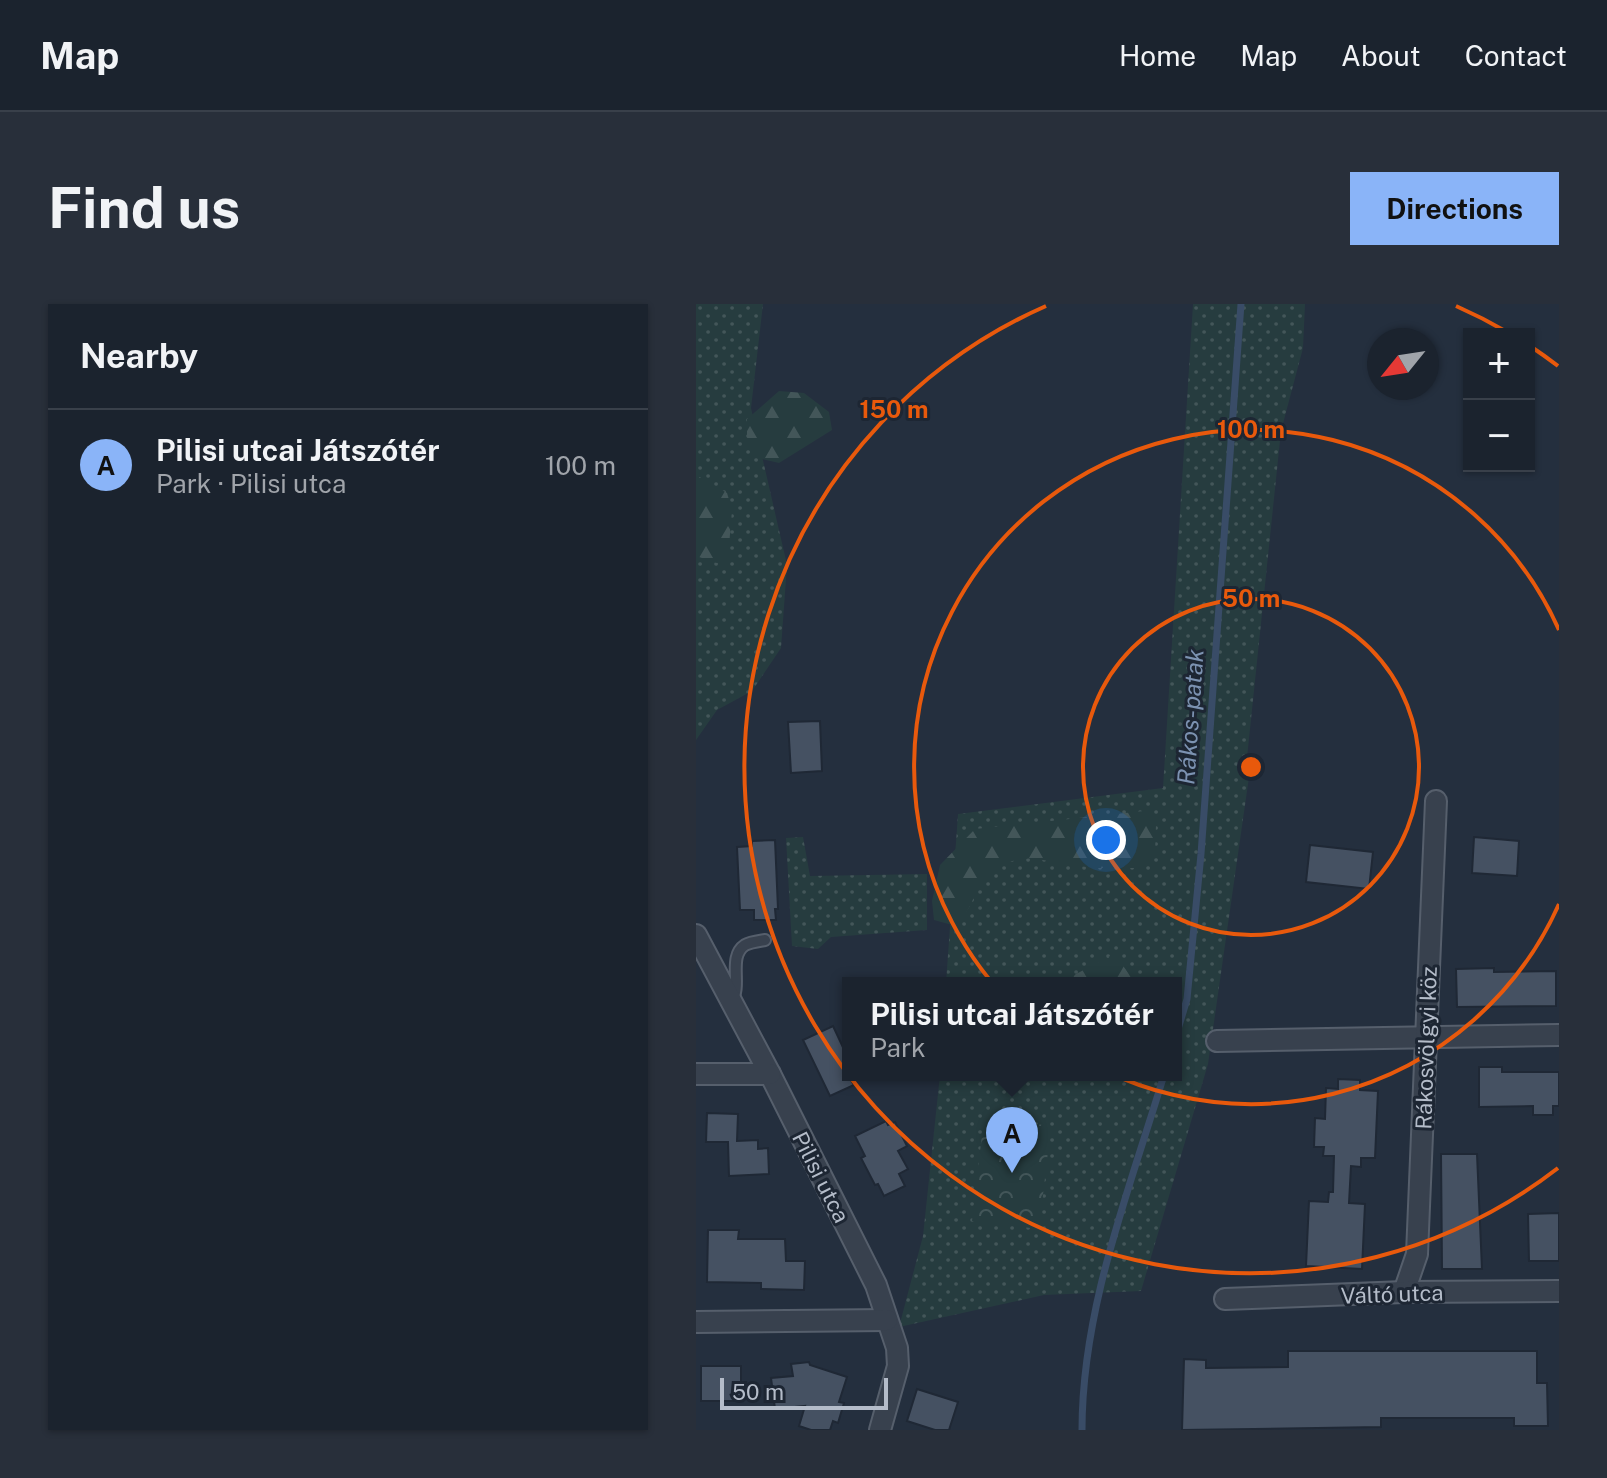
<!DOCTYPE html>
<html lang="en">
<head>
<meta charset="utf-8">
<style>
	:root { --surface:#1b232e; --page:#282f3a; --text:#f1f3f6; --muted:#a0a4aa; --line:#39404a; --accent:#8ab4f8 }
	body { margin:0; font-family:"Public Sans",sans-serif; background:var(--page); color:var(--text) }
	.controls { position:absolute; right:24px; top:24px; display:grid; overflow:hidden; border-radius:0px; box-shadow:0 2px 6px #0004 }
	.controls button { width:72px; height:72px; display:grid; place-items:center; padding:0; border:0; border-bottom:2px solid var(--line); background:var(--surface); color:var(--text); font:40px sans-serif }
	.compass { position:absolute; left:671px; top:24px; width:72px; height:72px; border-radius:50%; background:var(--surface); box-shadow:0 2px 6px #0004; rotate:240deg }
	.scale { position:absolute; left:24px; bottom:20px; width:168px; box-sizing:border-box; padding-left:8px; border:4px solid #b4bcc9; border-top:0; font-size:22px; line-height:28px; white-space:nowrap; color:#b4bcc9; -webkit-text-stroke:6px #1d2633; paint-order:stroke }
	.you { position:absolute; left:410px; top:536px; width:28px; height:28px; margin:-20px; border:6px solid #fff; border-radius:50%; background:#1a73e8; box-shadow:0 0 0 12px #1a73e833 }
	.badge { display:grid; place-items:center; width:52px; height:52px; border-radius:50%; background:var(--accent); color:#111; font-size:26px; font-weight:700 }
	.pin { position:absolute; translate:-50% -66px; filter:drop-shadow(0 2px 4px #0008) }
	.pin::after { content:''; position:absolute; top:42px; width:28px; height:24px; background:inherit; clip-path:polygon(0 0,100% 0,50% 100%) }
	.popup { position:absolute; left:146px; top:673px; width:340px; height:104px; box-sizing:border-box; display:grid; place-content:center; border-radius:0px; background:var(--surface); filter:drop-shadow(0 2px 6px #0005); font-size:26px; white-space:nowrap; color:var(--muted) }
	.popup b { font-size:30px; color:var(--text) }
	.popup::after { content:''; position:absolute; left:50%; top:100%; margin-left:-16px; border:16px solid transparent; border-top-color:var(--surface) }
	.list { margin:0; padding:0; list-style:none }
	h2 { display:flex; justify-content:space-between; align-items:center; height:104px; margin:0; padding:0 32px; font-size:34px }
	h2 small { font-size:26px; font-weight:400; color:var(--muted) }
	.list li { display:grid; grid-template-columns:52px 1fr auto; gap:24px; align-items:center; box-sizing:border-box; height:112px; padding:0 32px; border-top:2px solid var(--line) }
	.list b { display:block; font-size:30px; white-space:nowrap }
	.list p { margin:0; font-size:26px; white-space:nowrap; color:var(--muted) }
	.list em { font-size:26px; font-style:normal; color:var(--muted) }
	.map { position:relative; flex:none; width:863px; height:1126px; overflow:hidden; border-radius:0px }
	header { display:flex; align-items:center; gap:48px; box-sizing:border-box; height:112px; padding:0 40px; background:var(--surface); border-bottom:2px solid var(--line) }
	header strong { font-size:38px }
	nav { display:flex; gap:44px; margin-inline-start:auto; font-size:28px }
	.intro { display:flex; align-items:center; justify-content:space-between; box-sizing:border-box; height:192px; padding:0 48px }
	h1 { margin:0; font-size:56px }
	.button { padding:20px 36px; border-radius:0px; background:var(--accent); color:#111; font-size:28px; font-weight:700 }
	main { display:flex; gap:48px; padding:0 48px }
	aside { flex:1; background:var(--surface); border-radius:0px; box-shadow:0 2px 6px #0004 }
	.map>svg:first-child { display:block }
</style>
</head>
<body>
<header>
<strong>Map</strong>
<nav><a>Home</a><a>Map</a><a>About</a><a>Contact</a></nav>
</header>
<div class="intro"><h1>Find us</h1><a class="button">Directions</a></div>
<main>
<aside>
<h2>Nearby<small></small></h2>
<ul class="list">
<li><span class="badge">A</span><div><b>Pilisi utcai Játszótér</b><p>Park · Pilisi utca</p></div><em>100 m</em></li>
</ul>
</aside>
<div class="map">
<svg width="863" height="1126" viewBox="0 0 863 1126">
	<defs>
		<pattern id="grass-dots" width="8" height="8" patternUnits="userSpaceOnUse" patternTransform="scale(2)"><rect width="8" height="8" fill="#263c3f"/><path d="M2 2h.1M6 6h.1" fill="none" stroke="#435659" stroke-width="1.8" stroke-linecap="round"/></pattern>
		<pattern id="forest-firs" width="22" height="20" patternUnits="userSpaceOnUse" patternTransform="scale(2)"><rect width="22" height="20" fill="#263c3f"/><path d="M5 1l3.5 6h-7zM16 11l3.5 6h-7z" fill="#435659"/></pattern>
		<pattern id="park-crowns" width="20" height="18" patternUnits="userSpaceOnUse" patternTransform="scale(2)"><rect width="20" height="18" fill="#263c3f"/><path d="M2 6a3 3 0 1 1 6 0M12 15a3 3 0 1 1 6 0" fill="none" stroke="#435659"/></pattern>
	</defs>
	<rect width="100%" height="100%" fill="#242f3e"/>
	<!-- grass -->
	<g fill="url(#grass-dots)">
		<path d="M 0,0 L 67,0 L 55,104 L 91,261 L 85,344 L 56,387 L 21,406 L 0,436 Z"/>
		<path d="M 497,0 L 609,0 L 607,44 L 585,127 L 549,473 L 553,473 L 512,760 L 445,987 L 348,991 L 203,1023 L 227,932 L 244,771 L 480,771 L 480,679 L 250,679 L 262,510 L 467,484 Z"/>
		<path d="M 107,533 L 114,572 L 231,570 L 231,626 L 135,633 L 122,645 L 96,642 L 90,534 Z"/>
	</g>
	<!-- forest -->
	<g fill="url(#forest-firs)">
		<path d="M 83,87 L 108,89 L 133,108 L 136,126 L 83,159 L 58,153 L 51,133 L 51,115 Z"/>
		<path d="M 0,171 L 31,189 L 36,206 L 32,254 L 21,259 L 0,252 Z"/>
		<path d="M 448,507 L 460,521 L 459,548 L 439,564 L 397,564 L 334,554 L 305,559 L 289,569 L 274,602 L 260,622 L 238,616 L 236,597 L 244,561 L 279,525 Z"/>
		<path d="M 418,650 L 440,679 L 363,679 Z"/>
	</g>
	<!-- park -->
	<path fill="url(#park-crowns)" d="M 288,813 L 355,822 L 343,925 L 276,917 Z"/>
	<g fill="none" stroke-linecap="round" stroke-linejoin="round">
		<!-- stream -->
		<g stroke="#394c67" stroke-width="7">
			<path d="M 480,732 L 491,695 L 505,550 L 545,0"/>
			<path d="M 386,1126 C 386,1004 433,887 468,771"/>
		</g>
	</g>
	<!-- building -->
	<g fill="#455162" stroke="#1f2835" stroke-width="2">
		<path d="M 124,417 L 126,467 L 95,469 L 92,418 Z"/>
		<path d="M 778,533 L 823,537 L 821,572 L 776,569 Z"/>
		<path d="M 79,536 L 82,605 L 79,605 L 80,616 L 58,616 L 58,606 L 44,606 L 41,543 L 56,542 L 56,537 Z"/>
		<path d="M 614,541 L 677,548 L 673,585 L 610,578 Z"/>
		<path d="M 798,664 L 798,668 L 860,667 L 860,702 L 761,703 L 760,665 Z"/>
		<path d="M 137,722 L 152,754 L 152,771 L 158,781 L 134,792 L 107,736 Z"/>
		<path d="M 783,763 L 806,763 L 806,768 L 863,768 L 863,802 L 857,802 L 857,811 L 837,811 L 837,802 L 783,803 Z"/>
		<path d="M 642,775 L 664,776 L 664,786 L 682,787 L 679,854 L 665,854 L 665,863 L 655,862 L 653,899 L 669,900 L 666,965 L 610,962 L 613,897 L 632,898 L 633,888 L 637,888 L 638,852 L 627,852 L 628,843 L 618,843 L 619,814 L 629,815 L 630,784 L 642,785 Z"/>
		<path d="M 11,809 L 42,810 L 41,837 L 62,836 L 62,845 L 72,844 L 73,870 L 33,872 L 32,838 L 10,838 Z"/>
		<path d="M 190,817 L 192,821 L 199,818 L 211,842 L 202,847 L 212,865 L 203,870 L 209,882 L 188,892 L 182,880 L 179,881 L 165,854 L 169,852 L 159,832 Z"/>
		<path d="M 745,850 L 781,850 L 786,965 L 746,965 Z"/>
		<path d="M 863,909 L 863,957 L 833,957 L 832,910 Z"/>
		<path d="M 12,926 L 43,926 L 42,935 L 89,935 L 90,957 L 109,957 L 108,986 L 65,985 L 65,979 L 11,978 Z"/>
		<path d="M 592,1047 L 841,1047 L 841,1079 L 851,1079 L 852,1122 L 818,1122 L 818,1114 L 685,1114 L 685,1123 L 486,1126 L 488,1055 L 510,1056 L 510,1064 L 592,1063 Z"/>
		<path d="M 113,1058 L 114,1061 L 151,1073 L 143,1098 L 148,1099 L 142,1119 L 137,1117 L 134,1126 L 115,1126 L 103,1122 L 109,1102 L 79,1105 L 75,1074 L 97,1072 L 95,1060 Z"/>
		<rect x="5" y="1062" width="40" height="35"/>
		<path d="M 221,1085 L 262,1098 L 253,1126 L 239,1126 L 211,1117 Z"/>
	</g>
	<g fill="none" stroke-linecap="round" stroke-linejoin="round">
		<!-- service casing -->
		<g stroke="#565f6c" stroke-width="14">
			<path id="service" d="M 35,698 C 47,682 31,653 49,641 C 54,638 63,637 69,636"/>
		</g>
		<!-- minor casing -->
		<g stroke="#565f6c" stroke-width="24">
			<g id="minor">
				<path d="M 0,631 L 74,770 L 180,981 L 201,1044 L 202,1062 L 184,1126"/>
				<path d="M 521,737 L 863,731"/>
				<path d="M 0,770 L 74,770"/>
				<path d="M 708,988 L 721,950 L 740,497"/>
				<path d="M 529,995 L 708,988 L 863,987"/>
				<path d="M 0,1018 L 191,1016"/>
			</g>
		</g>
		<!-- service -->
		<use href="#service" stroke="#38414e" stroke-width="10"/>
		<!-- minor -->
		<use href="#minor" stroke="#38414e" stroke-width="20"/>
	</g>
	<!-- distance rings -->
	<g fill="none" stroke="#e8590c" stroke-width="4">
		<circle cx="555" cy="463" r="168"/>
		<path d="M863 600A337 337 0 1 1 863 326"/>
		<path d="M862 864A505 505 0 1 1 350 2M760 2A505 505 0 0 1 811 28M834 42A505 505 0 0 1 862 62"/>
	</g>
	<g text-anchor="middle" stroke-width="6" stroke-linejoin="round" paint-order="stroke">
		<!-- street labels -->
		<g font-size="22" fill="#b4bcc9" stroke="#1d2633">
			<text transform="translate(730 744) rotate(-88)" y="8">Rákosvölgyi köz</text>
			<text transform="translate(125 873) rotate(63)" y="8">Pilisi utca</text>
			<text transform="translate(696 990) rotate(-2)" y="8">Váltó utca</text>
		</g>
		<!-- water labels -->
		<g font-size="24" font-style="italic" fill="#7c92b1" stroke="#1d2633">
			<text transform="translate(495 413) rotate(-86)" y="8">Rákos-patak</text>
		</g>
	</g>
	<circle cx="555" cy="463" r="12" fill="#e8590c" stroke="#1d2633" stroke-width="4"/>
	<g font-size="24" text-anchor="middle" font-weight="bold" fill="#e8590c" stroke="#1d2633" stroke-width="6" stroke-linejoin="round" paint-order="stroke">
		<text x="198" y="114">150 m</text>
		<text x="555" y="134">100 m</text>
		<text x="555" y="303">50 m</text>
	</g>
</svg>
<div class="controls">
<button>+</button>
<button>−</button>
</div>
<svg class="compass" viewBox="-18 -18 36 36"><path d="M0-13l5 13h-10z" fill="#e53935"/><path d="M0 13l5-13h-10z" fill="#a0a4aa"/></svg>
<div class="scale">50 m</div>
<div class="you"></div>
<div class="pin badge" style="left:316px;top:869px">A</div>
<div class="popup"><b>Pilisi utcai Játszótér</b>Park</div>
</div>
</main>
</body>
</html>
